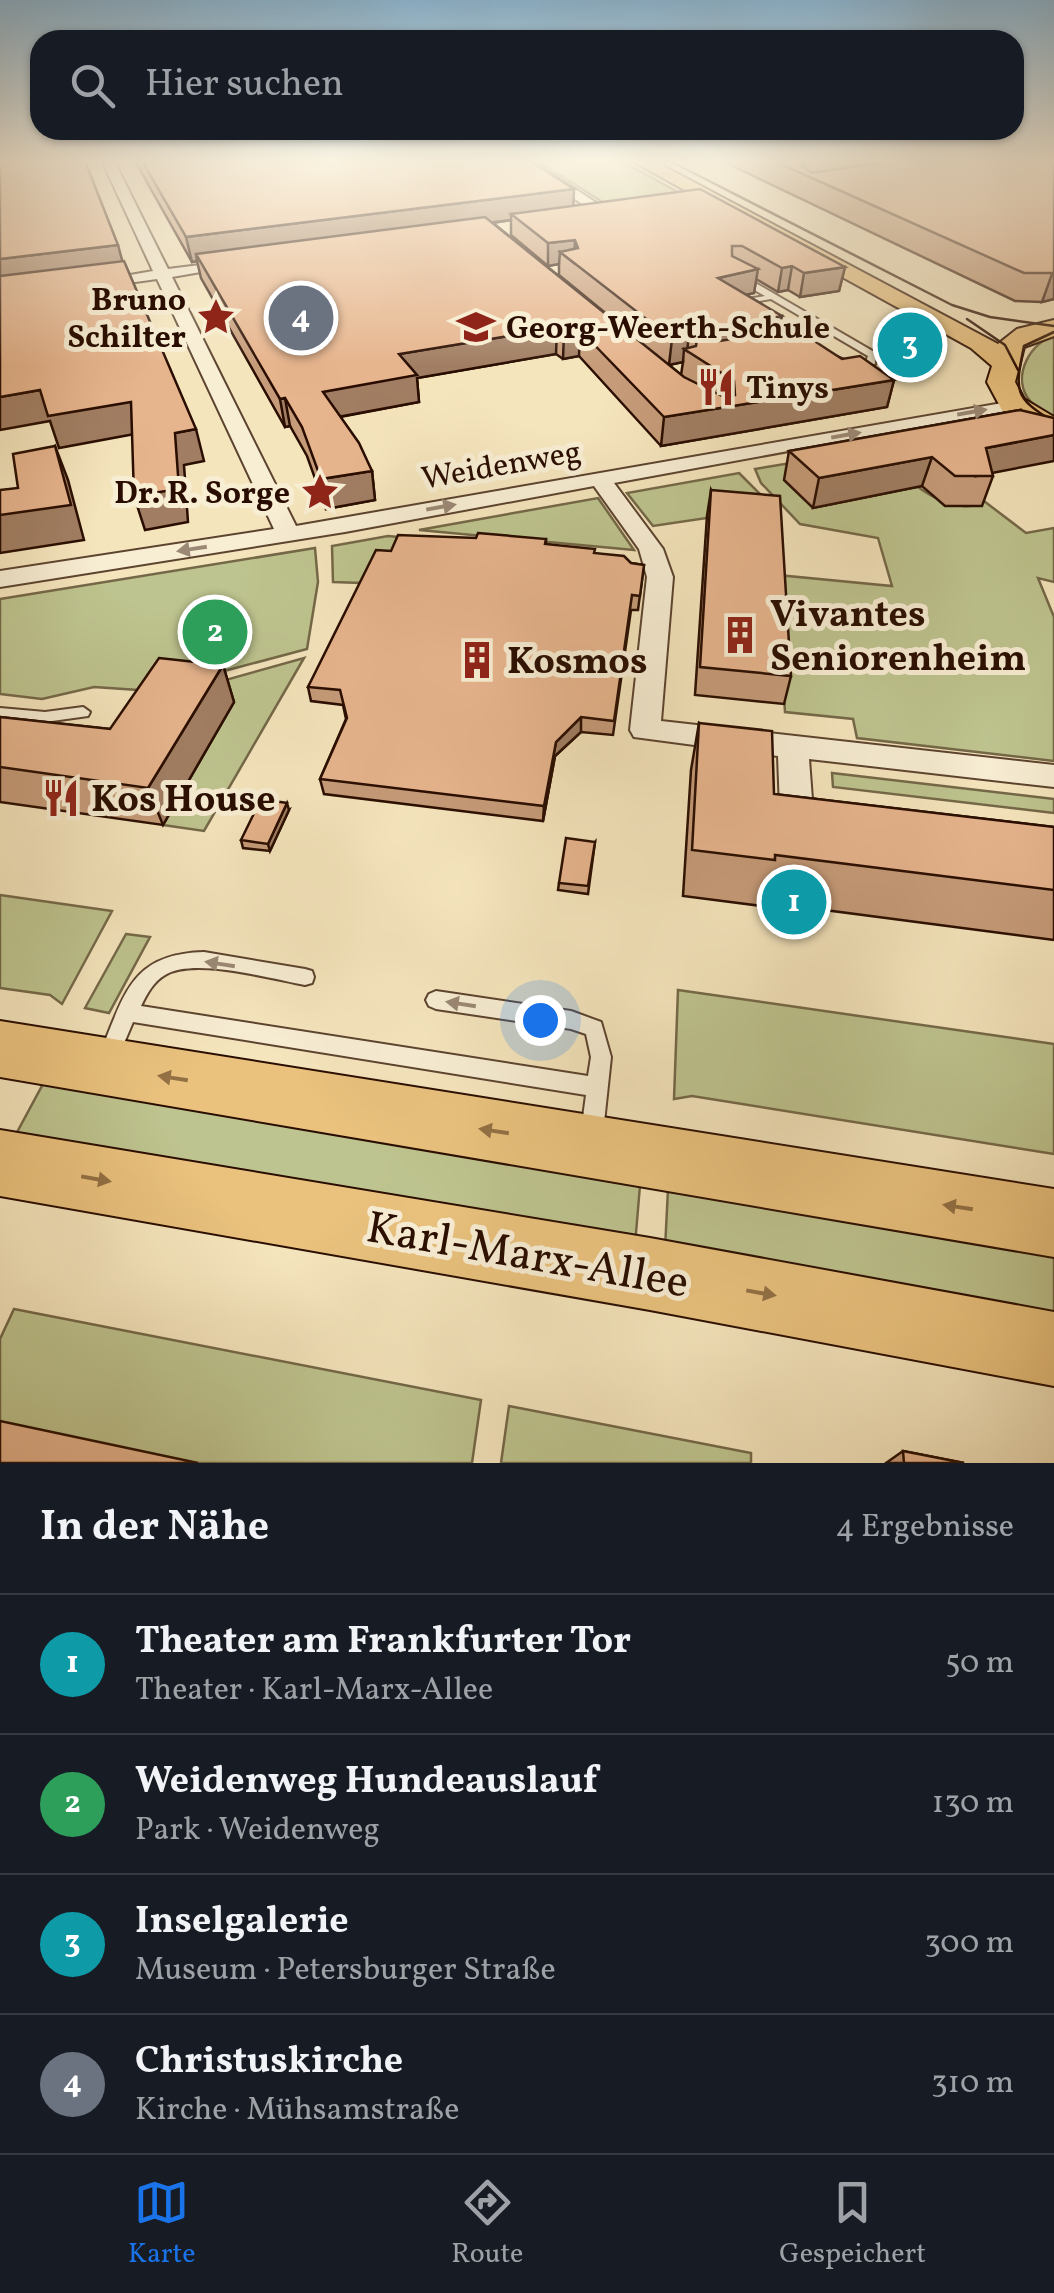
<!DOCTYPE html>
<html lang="de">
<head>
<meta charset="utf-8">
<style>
	:root { --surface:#171b24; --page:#242831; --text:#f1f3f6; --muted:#9ea1a6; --line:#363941; --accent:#1a73e8 }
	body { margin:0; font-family:Vollkorn,serif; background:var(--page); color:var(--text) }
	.you { position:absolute; left:540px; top:1020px; width:35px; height:35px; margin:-25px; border:8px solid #fff; border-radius:50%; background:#1a73e8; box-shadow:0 0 0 15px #1a73e833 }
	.badge { display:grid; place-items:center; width:65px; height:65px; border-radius:50%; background:var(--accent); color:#fff; font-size:32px; font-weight:700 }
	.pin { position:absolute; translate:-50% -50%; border:5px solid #fff; box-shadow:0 2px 10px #0006 }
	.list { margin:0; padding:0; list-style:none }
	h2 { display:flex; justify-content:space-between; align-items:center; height:130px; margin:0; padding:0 40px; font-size:42px }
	h2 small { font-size:32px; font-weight:400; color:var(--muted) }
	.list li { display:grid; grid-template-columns:65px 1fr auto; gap:30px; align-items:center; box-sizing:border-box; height:140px; padding:0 40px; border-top:2px solid var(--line) }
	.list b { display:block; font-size:38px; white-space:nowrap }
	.list p { margin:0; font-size:32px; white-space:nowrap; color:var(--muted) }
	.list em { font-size:32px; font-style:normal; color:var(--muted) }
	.icon { flex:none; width:55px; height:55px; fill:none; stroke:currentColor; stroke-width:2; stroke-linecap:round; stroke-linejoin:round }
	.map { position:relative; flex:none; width:1054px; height:1463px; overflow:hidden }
	.search { position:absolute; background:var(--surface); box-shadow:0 2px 8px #0004; left:30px; right:30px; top:30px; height:110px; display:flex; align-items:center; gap:25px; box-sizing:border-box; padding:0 35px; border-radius:30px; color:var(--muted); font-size:38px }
	.sheet { height:690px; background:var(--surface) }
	nav { display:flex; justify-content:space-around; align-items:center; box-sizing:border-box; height:140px; border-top:2px solid var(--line); background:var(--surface); font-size:28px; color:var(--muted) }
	nav a { display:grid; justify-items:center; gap:5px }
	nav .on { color:var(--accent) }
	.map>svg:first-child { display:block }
</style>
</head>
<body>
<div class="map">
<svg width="1054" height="1463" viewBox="0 0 1054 1463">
	<rect width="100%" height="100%" fill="#f5e5bd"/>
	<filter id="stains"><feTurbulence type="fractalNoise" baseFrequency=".002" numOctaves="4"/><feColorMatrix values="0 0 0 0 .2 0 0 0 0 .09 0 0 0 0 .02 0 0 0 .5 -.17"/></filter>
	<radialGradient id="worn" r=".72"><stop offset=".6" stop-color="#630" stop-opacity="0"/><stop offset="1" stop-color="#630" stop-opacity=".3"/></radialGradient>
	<!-- green -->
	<g fill="#bec48f" stroke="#746848" stroke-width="2.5">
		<path d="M 538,161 L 621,161 L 689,198 L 612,208 Z"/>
		<path d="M 1054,336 L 1054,418 C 1044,412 1033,407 1027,397 C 1013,374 1031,342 1054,336 Z"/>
		<path d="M 869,450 C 900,471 944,519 981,503 L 980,498 L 1026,533 L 1054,528 L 1054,582 L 1038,578 L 1054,617 L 1054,761 L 857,738 L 853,719 L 785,712 L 777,575 L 892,586 L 878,538 L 800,524 L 761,483 L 755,469 Z"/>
		<path d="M 739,473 L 774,508 L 653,526 L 627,493 Z"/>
		<path d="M 598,498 L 634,550 L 419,530 Z"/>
		<path d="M 388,536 L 594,555 L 362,583 L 333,582 L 332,546 Z"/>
		<path d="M 315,548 L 318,582 L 307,649 L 138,694 L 138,690 L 94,687 L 42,699 L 0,694 L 0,599 Z"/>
		<path d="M 304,658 L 204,831 L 163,825 L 233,703 L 172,695 Z"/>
		<path d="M 832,773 L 1054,799 L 1054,813 L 833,787 Z"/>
		<path d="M 0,895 L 112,911 L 62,1004 L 50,995 L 0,988 Z"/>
		<path d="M 126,934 L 150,937 L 109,1013 L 85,1008 Z"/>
		<path d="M 678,990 L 1054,1044 L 1054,1154 L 692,1096 L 674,1099 Z"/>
		<path d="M 43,1084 L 640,1185 L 635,1245 L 15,1136 Z"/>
		<path d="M 668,1189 L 1054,1254 L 1054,1318 L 665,1249 Z"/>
		<path d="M 14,1309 L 481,1400 L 472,1463 L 139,1463 L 0,1433 L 0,1339 Z"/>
		<path d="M 509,1406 L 751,1453 L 751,1463 L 501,1463 Z"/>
	</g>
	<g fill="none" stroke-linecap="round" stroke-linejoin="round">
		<!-- service casing -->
		<g stroke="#5c432f" stroke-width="4">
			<g id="service">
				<path d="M 739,277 L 745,277 L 876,353 L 875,364 L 852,369 L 852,365 L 866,362 L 868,356 L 771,299 L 734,305 L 734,301 L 765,296 L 739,281 Z"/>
				<path d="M 83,707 L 90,712 L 88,716 L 45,722 L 0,718 L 0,708 L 45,712 Z"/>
				<path d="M 204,952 L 305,969 L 312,971 L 314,977 L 312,983 L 305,985 C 271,979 194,957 165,975 C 153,982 147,994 141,1006 L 588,1076 L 591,1057 L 586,1034 L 571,1029 L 436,1009 L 429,1006 L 426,1000 L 429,994 L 436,991 L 571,1011 L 601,1022 L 611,1057 L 603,1132 L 600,1140 L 592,1143 L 584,1140 L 581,1132 L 586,1095 L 133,1022 L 116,1062 L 109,1064 L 102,1062 L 99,1055 C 125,996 129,954 204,952 Z"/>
			</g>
		</g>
		<!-- minor casing -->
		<g stroke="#5c432f" stroke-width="4">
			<g id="minor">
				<path d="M 102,161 L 114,161 L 168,269 L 240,260 L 247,264 L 172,277 L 296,526 L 1019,400 L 1019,408 L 1012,410 L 614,483 L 663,549 L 673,577 L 661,721 L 1054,765 L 1054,787 L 809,759 L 812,799 L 833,803 L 837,812 L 833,821 L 821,824 L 785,818 L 780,809 L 778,756 L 634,737 L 630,730 L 647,577 L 639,549 L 594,486 L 345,532 L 0,587 L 0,571 L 274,529 L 157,279 L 92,288 L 84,283 L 153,271 Z"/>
				<path d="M 518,161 L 532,161 L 615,215 L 603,218 Z"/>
			</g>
		</g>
		<!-- primary casing -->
		<g stroke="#290d00" stroke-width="4">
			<g id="primary">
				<path d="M 632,161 L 654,161 L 998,344 L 1017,329 L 1054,320 L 1054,336 L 1024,347 L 1015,382 L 1024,399 L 1054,417 L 1054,439 L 1002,410 L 987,382 L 992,366 L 971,348 Z"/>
				<path d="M 0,1021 L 1054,1189 L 1054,1257 L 0,1077 Z"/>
				<path d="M 0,1130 L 650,1238 L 1054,1312 L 1054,1386 L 650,1310 L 0,1196 Z"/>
			</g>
		</g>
		<!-- service -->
		<use href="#service" fill="#f8eed4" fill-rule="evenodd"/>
		<!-- minor -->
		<use href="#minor" fill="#f8eed4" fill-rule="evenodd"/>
		<!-- primary -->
		<use href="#primary" fill="#eac27e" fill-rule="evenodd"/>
		<!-- tram -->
		<g stroke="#290d00" stroke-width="2.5">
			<path d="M 670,161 L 952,305 L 990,317 L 1054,326"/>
			<path d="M 967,319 L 1005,345 L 1018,370"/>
			<path d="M 1054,332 L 1024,346 C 1015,391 1013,397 1054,422"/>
		</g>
	</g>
	<!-- wall -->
	<g fill="#c69b79" stroke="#290d00" stroke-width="2.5" fill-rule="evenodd">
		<path d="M 135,161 L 530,161 L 574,205 L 845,267 L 839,291 L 800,297 L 788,290 L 778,292 L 756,279 L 754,293 L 746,295 L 779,332 L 894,380 L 887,407 L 661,446 L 579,356 L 563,359 L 556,354 L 417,378 L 419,402 L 340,417 L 372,471 L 375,500 L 326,509 L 307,456 L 290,426 L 285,427 L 201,278 L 197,261 L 192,262 ZM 511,220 L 511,235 L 548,266 L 559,264 L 559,275 L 642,343 L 493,223 ZM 683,362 L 681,375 L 669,365 Z"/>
		<path d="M 722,161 L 1054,161 L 1054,299 L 1042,302 L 1015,301 Z"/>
		<path d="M 1020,410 L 992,473 L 993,476 L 982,506 L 945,506 L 922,486 L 813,508 L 784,480 L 789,451 Z"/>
		<path d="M 711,490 L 791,676 L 784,704 L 695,695 L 707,516 Z"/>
		<path d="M 546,539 L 546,544 L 594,553 L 631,563 L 644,565 L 638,610 L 631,610 L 613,735 L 581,732 L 555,756 L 543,821 L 324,794 L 320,779 L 346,719 L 343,705 L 311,701 L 308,687 L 391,551 Z"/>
		<path d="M 223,665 L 234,702 L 163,825 L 0,802 L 0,717 L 110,729 Z"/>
		<path d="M 699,723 L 774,794 L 1054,827 L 1054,940 L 763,902 L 762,906 L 683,896 L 691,770 Z"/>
		<path d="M 289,810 L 270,851 L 243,848 L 241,840 Z"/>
		<path d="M 595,842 L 588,894 L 558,890 L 559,883 Z"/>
		<path d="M 903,1451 L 964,1463 L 886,1463 Z"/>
	</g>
	<!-- shaded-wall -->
	<g fill="#a17e63" stroke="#290d00" stroke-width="2.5">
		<path d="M 814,161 L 967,161 L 822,182 L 801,166 L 805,162 Z"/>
		<path d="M 574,189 L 573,212 L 511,214 L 511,220 L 200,261 L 196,254 L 197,261 L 192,262 L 186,237 Z"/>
		<path d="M 575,240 L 574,263 L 560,252 L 559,264 L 548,266 L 548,243 Z"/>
		<path d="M 118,245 L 125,271 L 0,287 L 0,259 Z"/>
		<path d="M 792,266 L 788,290 L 778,292 L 782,268 Z"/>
		<path d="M 845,267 L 839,291 L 800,297 L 804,273 Z"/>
		<path d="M 758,269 L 754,293 L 715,302 L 718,278 Z"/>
		<path d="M 1054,273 L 1054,299 L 1042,302 L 1052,274 Z"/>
		<path d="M 782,316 L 777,341 L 717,356 L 720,330 Z"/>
		<path d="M 557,328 L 556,354 L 417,378 L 419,402 L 327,419 L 323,392 L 399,354 Z"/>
		<path d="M 580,330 L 579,356 L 563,359 L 564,333 Z"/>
		<path d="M 689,335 L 687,351 L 684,349 L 683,362 L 669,365 L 672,339 Z"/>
		<path d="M 894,380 L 887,407 L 661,446 L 664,417 Z"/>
		<path d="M 40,390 L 131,402 L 140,433 L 59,448 L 50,421 L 0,430 L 0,397 Z"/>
		<path d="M 285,398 L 290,426 L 285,427 L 280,399 Z"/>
		<path d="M 196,429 L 204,461 L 184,465 L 188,522 L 145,530 L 134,496 L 175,433 Z"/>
		<path d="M 1054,435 L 1054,461 L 976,476 L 986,448 Z"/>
		<path d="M 55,446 L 68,480 L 84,540 L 0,553 L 0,515 Z"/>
		<path d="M 932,457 L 922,486 L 813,508 L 819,478 Z"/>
		<path d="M 372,471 L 375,500 L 326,509 L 321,479 Z"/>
		<path d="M 223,665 L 234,702 L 163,825 L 148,788 Z"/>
		<path d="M 581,717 L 581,732 L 555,756 L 543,821 L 544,806 L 556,742 Z"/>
		<path d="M 287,803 L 289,810 L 270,851 L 268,844 Z"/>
	</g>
	<!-- building -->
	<g fill="#e6b48d" stroke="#290d00" stroke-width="2.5">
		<path d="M 0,161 L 85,161 L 118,245 L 0,259 Z"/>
		<path d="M 142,161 L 530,161 L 574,189 L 186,237 Z"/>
		<path d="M 774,161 L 814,161 L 805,162 L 801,166 L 812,173 L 891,161 L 1054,161 L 1054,273 L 1024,273 Z"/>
		<path d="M 700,189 L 845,267 L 804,273 L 792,266 L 782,268 L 742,246 L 732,246 L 732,256 L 758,269 L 718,278 L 782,316 L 720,330 L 719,341 L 796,329 L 842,359 L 860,356 L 894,380 L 664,417 L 580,330 L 564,333 L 557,328 L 399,354 L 417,375 L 323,392 L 359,443 L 372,471 L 321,479 L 302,427 L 285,398 L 280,399 L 196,254 L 485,217 L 684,377 L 726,398 L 735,395 L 734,381 L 684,349 L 696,346 L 697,339 L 689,335 L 672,339 L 560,252 L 578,248 L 575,240 L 548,243 L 511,214 Z"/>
		<path d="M 124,261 L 196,429 L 175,433 L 179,489 L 134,496 L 131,402 L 48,416 L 40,390 L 0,397 L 0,276 Z"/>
		<path d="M 1020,410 L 1054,418 L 1054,435 L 986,448 L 993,476 L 955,476 L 932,457 L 819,478 L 789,451 Z"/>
		<path d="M 55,446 L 71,505 L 0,515 L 0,490 L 18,488 L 13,454 Z"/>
		<path d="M 711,490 L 780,496 L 791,676 L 700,667 Z"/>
		<path d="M 478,533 L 546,539 L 545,544 L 595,549 L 594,553 L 624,556 L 631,563 L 644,565 L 640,596 L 632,595 L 614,721 L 581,717 L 556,742 L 544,806 L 320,779 L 347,718 L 340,690 L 308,687 L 376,550 L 391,551 L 398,535 L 476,538 Z"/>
		<path d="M 159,658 L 223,665 L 148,788 L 0,767 L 0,717 L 110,729 Z"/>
		<path d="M 699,723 L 772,731 L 774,794 L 1054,827 L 1054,890 L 775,855 L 775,860 L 692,850 Z"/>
		<path d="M 261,799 L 287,803 L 268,844 L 241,840 Z"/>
		<path d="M 566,838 L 595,842 L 588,886 L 559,883 Z"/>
		<path d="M 0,1421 L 198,1463 L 0,1463 Z"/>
		<path d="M 903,1451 L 964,1463 L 904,1463 Z"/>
	</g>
	<!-- one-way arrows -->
	<defs><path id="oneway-solid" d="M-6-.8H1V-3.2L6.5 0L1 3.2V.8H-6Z" transform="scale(2.5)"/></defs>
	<g fill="#9b8975">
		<use href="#oneway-solid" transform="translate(972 412) rotate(-10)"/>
		<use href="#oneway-solid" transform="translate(846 435) rotate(-10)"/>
		<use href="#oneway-solid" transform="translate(441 507) rotate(-10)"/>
		<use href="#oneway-solid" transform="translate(192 549) rotate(171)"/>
		<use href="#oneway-solid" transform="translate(220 964) rotate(-171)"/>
		<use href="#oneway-solid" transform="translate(461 1004) rotate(-171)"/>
	</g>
	<g fill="#937145">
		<use href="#oneway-solid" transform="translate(173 1078) rotate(-171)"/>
		<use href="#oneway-solid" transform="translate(494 1131) rotate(-171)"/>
		<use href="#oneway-solid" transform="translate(96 1179) rotate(10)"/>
		<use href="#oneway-solid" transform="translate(958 1207) rotate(-171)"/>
		<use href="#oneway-solid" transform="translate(761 1293) rotate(10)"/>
	</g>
	<!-- sky -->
	<linearGradient id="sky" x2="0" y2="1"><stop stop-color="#8bb8d6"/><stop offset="0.44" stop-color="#faf3e1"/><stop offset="1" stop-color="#faf3e1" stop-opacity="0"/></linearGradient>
	<rect width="1054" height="366" fill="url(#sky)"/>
	<!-- icons -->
	<defs>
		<g id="sight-bare" transform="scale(3)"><path d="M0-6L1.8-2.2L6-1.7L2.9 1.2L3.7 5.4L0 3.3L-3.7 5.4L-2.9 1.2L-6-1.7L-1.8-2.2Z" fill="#8f2418" stroke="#f8eed4" stroke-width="2.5" paint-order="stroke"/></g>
		<g id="school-bare" transform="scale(3)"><path d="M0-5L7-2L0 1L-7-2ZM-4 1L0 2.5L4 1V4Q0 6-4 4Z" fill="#8f2418" stroke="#f8eed4" stroke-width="2.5" paint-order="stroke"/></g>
		<g id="restaurant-bare" transform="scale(3)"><path d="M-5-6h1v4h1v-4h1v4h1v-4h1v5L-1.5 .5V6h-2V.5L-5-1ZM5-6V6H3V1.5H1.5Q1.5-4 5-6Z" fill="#8f2418" stroke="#f8eed4" stroke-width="2.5" paint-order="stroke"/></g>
		<g id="building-bare" transform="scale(3)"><path d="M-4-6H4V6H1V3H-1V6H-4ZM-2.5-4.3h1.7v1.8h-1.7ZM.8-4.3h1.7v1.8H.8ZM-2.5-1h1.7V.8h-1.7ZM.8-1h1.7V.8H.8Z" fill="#8f2418" stroke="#f8eed4" stroke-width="2.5" paint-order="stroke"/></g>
	</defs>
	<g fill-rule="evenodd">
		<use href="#sight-bare" x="216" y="317"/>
		<use href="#school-bare" x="476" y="327"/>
		<use href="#restaurant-bare" x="716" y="387"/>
		<use href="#sight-bare" x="320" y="492"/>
		<use href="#building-bare" x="740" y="635"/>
		<use href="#building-bare" x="477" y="660"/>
		<use href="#restaurant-bare" x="61" y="798"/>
	</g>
	<g text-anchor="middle" stroke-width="10" stroke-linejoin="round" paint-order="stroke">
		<!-- far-poi labels -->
		<g font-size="32" font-weight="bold" fill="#290d00" stroke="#f8eed4" text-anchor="end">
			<text x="186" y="310">Bruno<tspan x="186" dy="37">Schilter</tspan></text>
			<text x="506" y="338" text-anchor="start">Georg-Weerth-Schule</text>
			<text x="746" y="398" text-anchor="start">Tinys</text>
			<text x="290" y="503">Dr. R. Sorge</text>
		</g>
		<!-- far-street labels -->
		<g font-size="32" fill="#290d00" stroke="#f8eed4">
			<text transform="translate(501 464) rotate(-10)" y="11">Weidenweg</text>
		</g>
		<!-- poi labels -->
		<g font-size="38" font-weight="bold" fill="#290d00" stroke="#f8eed4" text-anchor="start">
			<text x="770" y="626">Vivantes<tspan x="770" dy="44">Seniorenheim</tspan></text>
			<text x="507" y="673">Kosmos</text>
			<text x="91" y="811">Kos House</text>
		</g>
		<!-- near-street labels -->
		<g font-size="45" fill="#290d00" stroke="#f8eed4">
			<text transform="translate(528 1253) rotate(10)" y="16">Karl-Marx-Allee</text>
		</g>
	</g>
	<rect width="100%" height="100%" filter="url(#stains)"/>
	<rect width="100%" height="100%" fill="url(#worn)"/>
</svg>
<div class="you"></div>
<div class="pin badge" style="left:794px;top:902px;background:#0f9aa8">1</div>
<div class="pin badge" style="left:215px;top:632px;background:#2e9e5b">2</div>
<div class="pin badge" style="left:910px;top:345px;background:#0f9aa8">3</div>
<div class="pin badge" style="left:301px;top:318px;background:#6b7280">4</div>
<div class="search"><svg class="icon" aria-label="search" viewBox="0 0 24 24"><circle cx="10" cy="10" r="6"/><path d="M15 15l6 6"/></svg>Hier suchen</div>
</div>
<section class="sheet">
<h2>In der Nähe<small>4 Ergebnisse</small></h2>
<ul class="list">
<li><span class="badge" style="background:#0f9aa8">1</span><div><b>Theater am Frankfurter Tor</b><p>Theater · Karl-Marx-Allee</p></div><em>50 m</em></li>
<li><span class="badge" style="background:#2e9e5b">2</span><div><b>Weidenweg Hundeauslauf</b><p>Park · Weidenweg</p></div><em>130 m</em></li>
<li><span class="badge" style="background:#0f9aa8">3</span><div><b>Inselgalerie</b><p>Museum · Petersburger Straße</p></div><em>300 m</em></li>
<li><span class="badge" style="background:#6b7280">4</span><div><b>Christuskirche</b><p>Kirche · Mühsamstraße</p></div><em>310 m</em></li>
</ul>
</section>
<nav>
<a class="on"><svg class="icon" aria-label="map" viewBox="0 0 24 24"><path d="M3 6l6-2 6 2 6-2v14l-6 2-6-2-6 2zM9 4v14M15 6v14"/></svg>Karte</a>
<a><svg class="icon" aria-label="directions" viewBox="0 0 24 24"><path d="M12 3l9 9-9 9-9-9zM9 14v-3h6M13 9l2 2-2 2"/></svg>Route</a>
<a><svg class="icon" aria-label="saved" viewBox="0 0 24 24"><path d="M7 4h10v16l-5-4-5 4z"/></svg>Gespeichert</a>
</nav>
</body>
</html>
